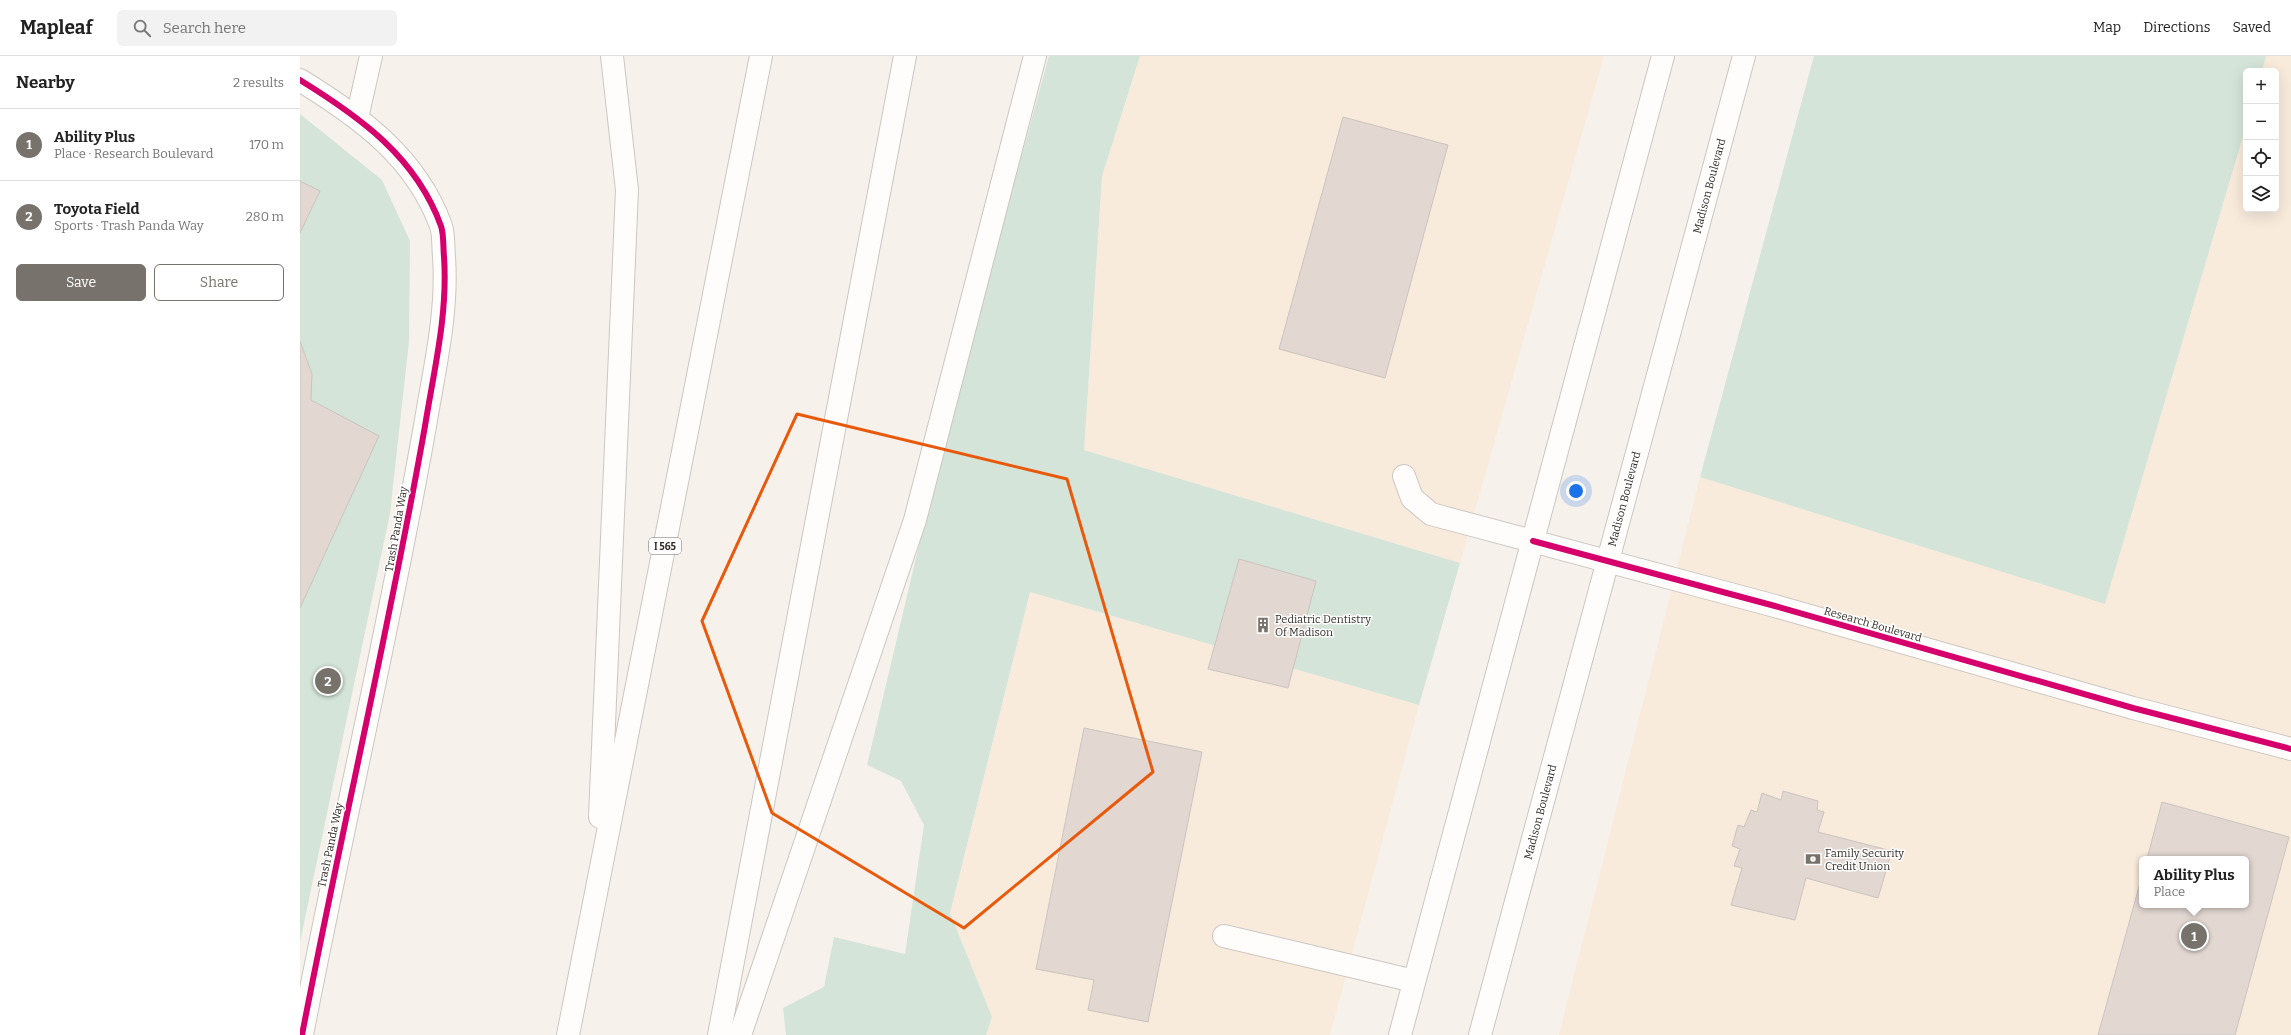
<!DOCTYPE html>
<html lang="en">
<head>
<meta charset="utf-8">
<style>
	:root { --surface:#fff; --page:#f2f2f2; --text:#222; --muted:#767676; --line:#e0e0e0; --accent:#78726c }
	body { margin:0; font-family:Bitter,serif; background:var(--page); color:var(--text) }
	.controls { position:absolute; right:12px; top:12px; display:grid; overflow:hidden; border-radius:6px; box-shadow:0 4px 16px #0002 }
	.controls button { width:36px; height:36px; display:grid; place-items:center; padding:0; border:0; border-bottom:1px solid var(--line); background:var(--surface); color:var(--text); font:20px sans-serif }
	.you { position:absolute; left:1276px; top:435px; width:14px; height:14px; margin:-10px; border:3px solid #fff; border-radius:50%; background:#1a73e8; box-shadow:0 0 0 6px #1a73e833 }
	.badge { display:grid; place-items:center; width:26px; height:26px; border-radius:50%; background:var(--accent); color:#fff; font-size:13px; font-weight:700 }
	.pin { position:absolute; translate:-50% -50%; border:2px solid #fff; box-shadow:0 1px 4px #0006 }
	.popup { position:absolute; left:1839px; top:800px; width:110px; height:52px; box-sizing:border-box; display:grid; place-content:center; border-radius:6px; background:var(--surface); filter:drop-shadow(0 1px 3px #0005); font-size:13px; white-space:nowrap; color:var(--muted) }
	.popup b { font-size:15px; color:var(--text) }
	.popup::after { content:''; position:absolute; left:50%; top:100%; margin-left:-8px; border:8px solid transparent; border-top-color:var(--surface) }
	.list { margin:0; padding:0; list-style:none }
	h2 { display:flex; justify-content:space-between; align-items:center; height:52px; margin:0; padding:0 16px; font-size:17px }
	h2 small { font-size:13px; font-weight:400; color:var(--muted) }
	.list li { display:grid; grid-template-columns:26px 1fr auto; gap:12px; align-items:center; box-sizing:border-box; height:72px; padding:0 16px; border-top:1px solid var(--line) }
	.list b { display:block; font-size:15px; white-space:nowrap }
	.list p { margin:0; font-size:13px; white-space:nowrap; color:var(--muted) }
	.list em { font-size:13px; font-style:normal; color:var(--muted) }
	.actions { display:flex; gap:8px; padding:12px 16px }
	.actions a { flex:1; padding:9px 0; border:1px solid var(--accent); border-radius:6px; text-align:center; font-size:14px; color:var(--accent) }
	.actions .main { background:var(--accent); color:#fff }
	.icon { flex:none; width:22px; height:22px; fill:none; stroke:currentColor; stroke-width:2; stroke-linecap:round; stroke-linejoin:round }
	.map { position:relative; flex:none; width:1991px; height:979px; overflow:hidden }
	header { display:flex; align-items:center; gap:24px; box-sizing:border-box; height:56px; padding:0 20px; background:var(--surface); border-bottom:1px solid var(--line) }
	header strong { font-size:19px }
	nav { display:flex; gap:22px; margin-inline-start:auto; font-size:14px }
	.search { width:280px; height:36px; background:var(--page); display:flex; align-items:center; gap:10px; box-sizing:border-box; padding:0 14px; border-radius:6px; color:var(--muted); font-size:15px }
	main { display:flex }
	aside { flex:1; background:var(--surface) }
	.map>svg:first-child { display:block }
</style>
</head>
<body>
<header>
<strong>Mapleaf</strong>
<div class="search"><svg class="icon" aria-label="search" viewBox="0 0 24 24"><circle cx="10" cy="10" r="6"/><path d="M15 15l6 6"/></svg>Search here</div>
<nav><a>Map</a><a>Directions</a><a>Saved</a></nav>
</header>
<main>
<aside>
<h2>Nearby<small>2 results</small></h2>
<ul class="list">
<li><span class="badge">1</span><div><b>Ability Plus</b><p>Place · Research Boulevard</p></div><em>170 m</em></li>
<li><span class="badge">2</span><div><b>Toyota Field</b><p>Sports · Trash Panda Way</p></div><em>280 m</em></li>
</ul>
<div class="actions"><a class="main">Save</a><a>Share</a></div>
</aside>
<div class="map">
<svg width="1991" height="979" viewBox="0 0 1991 979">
	<rect width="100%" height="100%" fill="#f7f1eb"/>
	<!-- built -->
	<g fill="#f8ebdc" fill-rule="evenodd">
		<path d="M 840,0 L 1304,0 L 1160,507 L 784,394 L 802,120 Z"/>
		<path d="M 1966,0 L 1991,0 L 1991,979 L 1259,979 L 1400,421 L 1805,548 L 1946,70 L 1946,153 L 1976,153 L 1976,15 L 1962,15 ZM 1842,803 L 1946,803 L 1946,849 L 1842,849 Z"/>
		<path d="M 730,536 L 1119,649 L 1030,979 L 686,979 L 692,961 L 650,857 Z"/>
	</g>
	<!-- green -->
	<g fill="#d4e4d8">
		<path d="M 749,0 L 840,0 L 802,120 L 784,394 L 1160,507 L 1119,649 L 730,536 L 650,857 L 692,961 L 686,979 L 486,979 L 483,952 L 524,931 L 534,881 L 605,898 L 624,769 L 601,725 L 567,709 L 646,375 Z"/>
		<path d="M 1514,0 L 1966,0 L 1962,15 L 1946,15 L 1946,70 L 1805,548 L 1400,421 Z"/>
		<path d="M 0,58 L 82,124 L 110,185 L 109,285 L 90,457 L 0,886 Z"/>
	</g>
	<!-- building -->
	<g fill="#e2d7d1" stroke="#cac4bf">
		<path d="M 1043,61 L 1148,89 L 1085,322 L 979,293 Z"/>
		<path d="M 0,125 L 20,135 L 0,177 Z"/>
		<path d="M 0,285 L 12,318 L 11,344 L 79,380 L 0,552 Z"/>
		<path d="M 939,503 L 1016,525 L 988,632 L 908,613 Z"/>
		<path d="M 784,672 L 902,696 L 848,966 L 788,954 L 794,924 L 736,913 Z"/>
		<path d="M 1483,735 L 1518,745 L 1517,754 L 1524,756 L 1518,776 L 1592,795 L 1578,842 L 1506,822 L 1495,864 L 1431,849 L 1442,812 L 1434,810 L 1440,793 L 1432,790 L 1438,769 L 1444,771 L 1451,754 L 1457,756 L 1462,737 L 1481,744 Z"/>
		<path d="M 1862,746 L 1989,781 L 1935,979 L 1798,979 L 1842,820 L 1842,849 L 1946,849 L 1946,803 L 1847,803 Z"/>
	</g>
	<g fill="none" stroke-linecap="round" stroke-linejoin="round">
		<!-- minor casing -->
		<g stroke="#ccc6c1" stroke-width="24">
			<g id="minor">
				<path d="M 0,24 C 60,61 116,101 141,170 C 144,179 143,191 144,201 C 148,258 134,314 125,370 C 89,574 41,776 2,979"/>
				<path d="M 57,62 L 71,0"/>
				<path d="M 1104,420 L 1112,442 L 1131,458 L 1475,550 L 1833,652 L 1991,693"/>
				<path d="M 924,880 L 1114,925"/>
			</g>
		</g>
		<!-- major casing -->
		<g stroke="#ccc6c1" stroke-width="24">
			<g id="major">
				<path d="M 1100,979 L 1363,0"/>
				<path d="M 1180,979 L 1444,0"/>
			</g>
		</g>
		<!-- highway casing -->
		<g stroke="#ccc6c1" stroke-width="24">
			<g id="highway">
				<path d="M 300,761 L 327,134 L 312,0"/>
				<path d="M 268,979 L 461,0"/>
				<path d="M 419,979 L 605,0"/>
				<path d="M 440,979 L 615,464 L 735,0"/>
			</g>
		</g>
		<!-- minor -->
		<use href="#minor" stroke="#fefdfc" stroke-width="22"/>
		<!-- major -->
		<use href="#major" stroke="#fefdfc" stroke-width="22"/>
		<!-- highway -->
		<use href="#highway" stroke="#fefdfc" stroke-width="22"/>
		<!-- cycleway casing -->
		<g stroke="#fff" stroke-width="8">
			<g id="cycleway">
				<path d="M 0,24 C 60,61 116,101 141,170 C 144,179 143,191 144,201 C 148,258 134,314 125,370 C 89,574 41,776 2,979"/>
				<path d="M 1233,485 L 1475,550 L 1833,652 L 1991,693"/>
			</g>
		</g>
		<!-- cycleway -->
		<use href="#cycleway" stroke="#d6006c" stroke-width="6"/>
	</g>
	<!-- marked area -->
	<path fill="none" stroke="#e8590c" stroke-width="3" stroke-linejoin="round" d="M 497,358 L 767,423 L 853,716 L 664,872 L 472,757 L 402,565 Z"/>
	<!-- icons -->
	<defs>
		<g id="building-bare" transform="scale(1.2)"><path d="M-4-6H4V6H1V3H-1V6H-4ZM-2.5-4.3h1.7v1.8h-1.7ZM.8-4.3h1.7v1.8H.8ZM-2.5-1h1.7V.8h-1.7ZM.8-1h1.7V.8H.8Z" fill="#78726c" stroke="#fff" stroke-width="2.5" paint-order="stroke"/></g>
		<g id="bank-bare" transform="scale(1.2)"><path d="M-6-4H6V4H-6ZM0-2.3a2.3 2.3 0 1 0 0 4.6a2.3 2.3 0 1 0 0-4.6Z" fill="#78726c" stroke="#fff" stroke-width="2.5" paint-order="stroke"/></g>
	</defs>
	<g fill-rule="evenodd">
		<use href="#building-bare" x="963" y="569"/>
		<use href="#bank-bare" x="1513" y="803"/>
	</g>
	<g text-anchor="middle" stroke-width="3" stroke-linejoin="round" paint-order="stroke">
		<!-- shield labels -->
		<rect fill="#fff" stroke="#706d68" stroke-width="1" x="349" y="482" width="32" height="16" rx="3"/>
		<g font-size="10" font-weight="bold" fill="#332e28">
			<text x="365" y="494">I 565</text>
		</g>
		<!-- street labels -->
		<g font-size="11" fill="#332e28" stroke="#fff">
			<text transform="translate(1409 130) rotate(-75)" y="4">Madison Boulevard</text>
			<text transform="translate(1324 443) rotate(-75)" y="4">Madison Boulevard</text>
			<text transform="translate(96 473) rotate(-80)" y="4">Trash Panda Way</text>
			<text transform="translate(1573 568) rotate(16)" y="4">Research Boulevard</text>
			<text transform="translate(1240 756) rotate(-75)" y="4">Madison Boulevard</text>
			<text transform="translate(30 789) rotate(-78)" y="4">Trash Panda Way</text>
		</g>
		<!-- poi labels -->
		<g font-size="11" fill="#332e28" stroke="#fff" text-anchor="start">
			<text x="975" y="567">Pediatric Dentistry<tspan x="975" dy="13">Of Madison</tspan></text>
			<text x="1525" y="801">Family Security<tspan x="1525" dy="13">Credit Union</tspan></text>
		</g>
	</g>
</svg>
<div class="controls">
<button>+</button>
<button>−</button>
<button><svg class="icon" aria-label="locate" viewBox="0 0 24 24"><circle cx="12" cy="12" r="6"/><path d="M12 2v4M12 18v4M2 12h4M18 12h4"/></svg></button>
<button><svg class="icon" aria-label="layers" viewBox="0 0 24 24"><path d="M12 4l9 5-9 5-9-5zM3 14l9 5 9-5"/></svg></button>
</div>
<div class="you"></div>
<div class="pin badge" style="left:1894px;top:880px">1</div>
<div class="popup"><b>Ability Plus</b>Place</div>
<div class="pin badge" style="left:28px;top:625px">2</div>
</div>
</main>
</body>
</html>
